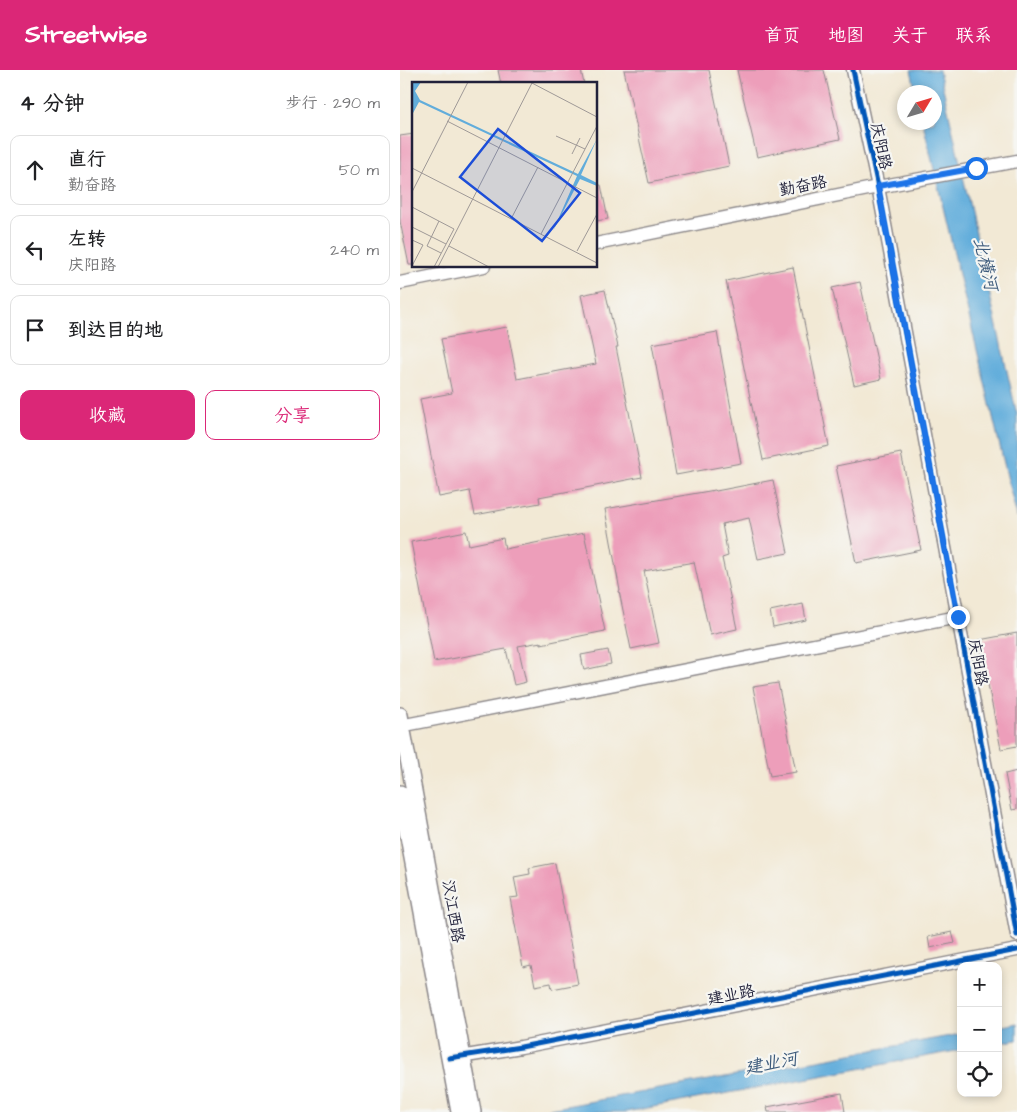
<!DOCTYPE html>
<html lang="zh">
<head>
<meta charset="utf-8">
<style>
	:root { --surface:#fff; --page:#f2f2f2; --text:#202124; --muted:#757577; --line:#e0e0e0; --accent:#db2777 }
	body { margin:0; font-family:"Architects Daughter","LXGW WenKai TC",sans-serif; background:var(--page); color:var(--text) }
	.controls { position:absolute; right:15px; bottom:15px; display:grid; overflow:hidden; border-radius:10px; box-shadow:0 2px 8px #0003 }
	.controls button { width:45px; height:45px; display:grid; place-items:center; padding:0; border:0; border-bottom:1px solid var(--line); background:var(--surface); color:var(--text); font:25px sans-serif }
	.compass { position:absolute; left:497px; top:15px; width:45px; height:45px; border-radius:50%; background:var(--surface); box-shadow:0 2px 8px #0003; rotate:52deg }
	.stop { position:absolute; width:15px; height:15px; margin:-11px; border:4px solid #1a73e8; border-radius:50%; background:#fff }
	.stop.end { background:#1a73e8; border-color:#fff; box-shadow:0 1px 5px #0008 }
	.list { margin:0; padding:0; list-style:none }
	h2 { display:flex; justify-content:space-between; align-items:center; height:65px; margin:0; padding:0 20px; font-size:21px }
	h2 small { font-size:16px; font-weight:400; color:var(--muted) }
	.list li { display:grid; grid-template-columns:32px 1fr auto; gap:15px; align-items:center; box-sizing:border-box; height:70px; margin:0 10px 10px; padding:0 10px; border:1px solid var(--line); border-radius:10px }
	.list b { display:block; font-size:19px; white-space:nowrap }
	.list p { margin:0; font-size:16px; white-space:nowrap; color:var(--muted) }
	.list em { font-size:16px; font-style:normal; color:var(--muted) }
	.actions { display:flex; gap:10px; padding:15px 20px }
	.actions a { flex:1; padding:11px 0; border:1px solid var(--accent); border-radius:10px; text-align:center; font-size:18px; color:var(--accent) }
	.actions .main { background:var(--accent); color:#fff }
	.icon { flex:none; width:28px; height:28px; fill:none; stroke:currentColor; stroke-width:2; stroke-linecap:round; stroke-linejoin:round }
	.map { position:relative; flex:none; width:617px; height:1042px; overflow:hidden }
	header { display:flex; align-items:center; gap:30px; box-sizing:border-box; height:70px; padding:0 25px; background:var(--accent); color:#fff }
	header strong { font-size:24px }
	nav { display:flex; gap:28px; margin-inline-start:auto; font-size:18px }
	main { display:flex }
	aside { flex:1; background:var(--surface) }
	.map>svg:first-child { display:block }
</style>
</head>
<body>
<header>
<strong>Streetwise</strong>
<nav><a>首页</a><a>地图</a><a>关于</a><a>联系</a></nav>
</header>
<main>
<aside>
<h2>4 分钟<small>步行 · 290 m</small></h2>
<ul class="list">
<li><svg class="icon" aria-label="ahead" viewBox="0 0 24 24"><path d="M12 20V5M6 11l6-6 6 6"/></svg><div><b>直行</b><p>勤奋路</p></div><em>50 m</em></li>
<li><svg class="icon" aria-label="left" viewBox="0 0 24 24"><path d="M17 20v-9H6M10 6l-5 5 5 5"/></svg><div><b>左转</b><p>庆阳路</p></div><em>240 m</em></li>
<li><svg class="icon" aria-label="arrive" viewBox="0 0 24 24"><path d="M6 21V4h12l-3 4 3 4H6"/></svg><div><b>到达目的地</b></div></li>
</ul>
<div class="actions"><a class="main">收藏</a><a>分享</a></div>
</aside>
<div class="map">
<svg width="617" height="1042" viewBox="0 0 617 1042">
	<rect width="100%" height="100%" fill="#f6f6f2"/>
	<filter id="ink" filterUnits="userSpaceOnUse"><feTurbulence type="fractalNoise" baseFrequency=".02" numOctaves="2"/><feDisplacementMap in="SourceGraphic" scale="10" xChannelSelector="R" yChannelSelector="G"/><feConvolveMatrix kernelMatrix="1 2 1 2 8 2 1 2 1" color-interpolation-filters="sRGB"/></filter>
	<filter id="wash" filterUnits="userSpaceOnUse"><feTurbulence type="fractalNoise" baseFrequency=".0096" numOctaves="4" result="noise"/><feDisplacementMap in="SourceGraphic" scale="20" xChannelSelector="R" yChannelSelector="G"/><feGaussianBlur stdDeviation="1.12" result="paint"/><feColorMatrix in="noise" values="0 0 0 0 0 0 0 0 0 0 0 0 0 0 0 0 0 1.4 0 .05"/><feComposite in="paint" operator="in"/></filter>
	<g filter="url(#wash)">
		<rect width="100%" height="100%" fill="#f2e9d5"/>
		<!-- water -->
		<g fill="#62addb" stroke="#42688b">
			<path d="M 511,0 L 539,0 L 617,345 L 617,448 L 523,53 L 534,52 L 534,22 L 516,22 Z"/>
			<path d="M 617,953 L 617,970 L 598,973 L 598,957 Z"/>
			<path d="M 561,964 L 561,980 L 226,1042 L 144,1042 L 144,1040 Z"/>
		</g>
		<g id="blocks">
			<!-- building -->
			<g fill="#ed9eba">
				<path d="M 98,0 L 181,0 L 184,14 L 101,14 Z"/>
				<path d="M 224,0 L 309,0 L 329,96 L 249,113 Z"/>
				<path d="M 337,0 L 424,0 L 440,69 L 357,87 Z"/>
				<path d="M 14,64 L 14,195 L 9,195 L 0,151 L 0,66 Z"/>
				<path d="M 201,115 L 208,149 L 196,151 L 196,116 Z"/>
				<path d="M 393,197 L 429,376 L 363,390 L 326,211 Z"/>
				<path d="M 460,212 L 481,309 L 454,315 L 432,218 Z"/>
				<path d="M 205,220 L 218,277 L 216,277 L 242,407 L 139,427 L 140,433 L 75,445 L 70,421 L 39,427 L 20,329 L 52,323 L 41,269 L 107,257 L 117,309 L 196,294 L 181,225 Z"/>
				<path d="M 317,262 L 341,393 L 276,405 L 252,274 Z"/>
				<path d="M 501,383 L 521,480 L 456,493 L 436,396 Z"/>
				<path d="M 373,410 L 388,483 L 358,489 L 349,448 L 322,454 L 328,486 L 322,488 L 337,559 L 310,565 L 294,492 L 244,501 L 259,573 L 231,579 L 219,521 L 220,521 L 205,439 L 315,420 L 316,421 Z"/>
				<path d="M 66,461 L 69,475 L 103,468 L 105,479 L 184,463 L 205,561 L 141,574 L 141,572 L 118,576 L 126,612 L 114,615 L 106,579 L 34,592 L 11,472 Z"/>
				<path d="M 403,534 L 406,550 L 373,557 L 370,541 Z"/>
				<path d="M 617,563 L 617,676 L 601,679 L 579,570 Z"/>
				<path d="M 208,580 L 211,594 L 184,600 L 181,585 Z"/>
				<path d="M 378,613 L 396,702 L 370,706 L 353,617 Z"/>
				<path d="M 617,701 L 617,739 L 612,740 L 605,704 Z"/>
				<path d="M 155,793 L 178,914 L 152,919 L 151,913 L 135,916 L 131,895 L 123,897 L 110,828 L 118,827 L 114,807 L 130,804 L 129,798 Z"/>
				<path d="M 552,862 L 555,873 L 530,878 L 528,867 Z"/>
				<path d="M 442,1023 L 445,1042 L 368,1042 L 367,1037 Z"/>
			</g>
		</g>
	</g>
	<g filter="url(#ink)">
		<use href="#blocks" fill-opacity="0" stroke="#8a8688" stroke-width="1"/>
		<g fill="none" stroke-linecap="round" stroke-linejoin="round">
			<!-- minor casing -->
			<g stroke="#8a8688" stroke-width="15">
				<g id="minor">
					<path d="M 453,0 L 478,117 L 617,865"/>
					<path d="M 196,174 L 478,117 L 617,91"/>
					<path d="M 0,213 L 84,196"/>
					<path d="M 0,656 L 558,547"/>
					<path d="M 54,988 L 121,977 L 617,880"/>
				</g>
			</g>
			<!-- major casing -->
			<g stroke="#8a8688" stroke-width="18">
				<g id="major">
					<path d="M 0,645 L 73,1042"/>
					<path d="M 0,723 L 59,1042"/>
				</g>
			</g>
			<!-- minor -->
			<use href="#minor" stroke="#fff" stroke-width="12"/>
			<!-- major -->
			<use href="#major" stroke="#fff" stroke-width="15"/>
			<!-- cycleway casing -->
			<g stroke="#f6f6f2" stroke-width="8">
				<g id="cycleway">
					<path d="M 453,0 L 478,117 L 617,865"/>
					<path d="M 49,988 L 121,977 L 617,880"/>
				</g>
			</g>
			<!-- cycleway -->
			<use href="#cycleway" stroke="#0057b8" stroke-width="5"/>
		</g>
	</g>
	<g fill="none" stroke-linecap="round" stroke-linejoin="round" filter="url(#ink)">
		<!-- route -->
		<path stroke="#1a73e8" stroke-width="6" d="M 558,547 L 478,116 L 576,98"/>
	</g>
	<g text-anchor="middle" stroke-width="4.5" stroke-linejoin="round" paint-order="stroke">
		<!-- street labels -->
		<g font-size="16" fill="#22223b" stroke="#f6f6f2">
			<text transform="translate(482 76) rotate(78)" y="6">庆阳路</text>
			<text transform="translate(403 115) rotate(-11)" y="6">勤奋路</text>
			<text transform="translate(579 592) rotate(80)" y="6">庆阳路</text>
			<text transform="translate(54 841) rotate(80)" y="6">汉江西路</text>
			<text transform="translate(331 924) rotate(-11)" y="6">建业路</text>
		</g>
		<!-- water labels -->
		<g font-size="18" font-style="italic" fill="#3c5a7b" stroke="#f6f6f2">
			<text transform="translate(586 194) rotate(77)" y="6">北横河</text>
			<text transform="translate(371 993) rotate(-11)" y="6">建业河</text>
		</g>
	</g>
	<!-- overview -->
	<g transform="translate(12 12)">
		<rect width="185" height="185" fill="#f2e9d5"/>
		<path d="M 0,0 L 9,0 L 3,9 L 8,18 L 166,92 L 185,57 L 169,93 L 185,101 L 185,104 L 168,97 L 141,149 L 165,94 L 7,20 L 0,33 Z" fill="#62addb"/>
		<path fill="none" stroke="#9f9997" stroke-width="1" d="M 118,0 L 185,35M 35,39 L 185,116M 144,54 L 173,67M 160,72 L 168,56M 0,86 L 185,181M 0,110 L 56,0M 0,125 L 42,147 L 22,185M 99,137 L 126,85M 0,145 L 34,162M 129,152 L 185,44M 0,158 L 11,163 L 0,184M 15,164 L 27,139M 15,164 L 29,171M 37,164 L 77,185M 165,169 L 185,132M 26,185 L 120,1"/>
		<path fill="#1d4ed8" fill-opacity="0.15" stroke="#1d4ed8" stroke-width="2.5" d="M 86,47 L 168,111 L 130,159 L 48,95 Z"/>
		<rect width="185" height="185" fill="none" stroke="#22223b" stroke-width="2.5"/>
	</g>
</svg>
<div class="controls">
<button>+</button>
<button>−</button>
<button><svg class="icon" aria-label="locate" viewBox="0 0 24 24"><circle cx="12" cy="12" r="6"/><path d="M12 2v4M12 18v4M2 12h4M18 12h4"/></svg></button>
</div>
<svg class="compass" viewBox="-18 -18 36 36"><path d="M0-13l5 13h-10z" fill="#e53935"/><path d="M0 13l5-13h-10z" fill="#757577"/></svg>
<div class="stop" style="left:576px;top:98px"></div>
<div class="stop end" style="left:558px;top:547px"></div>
</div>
</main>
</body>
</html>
